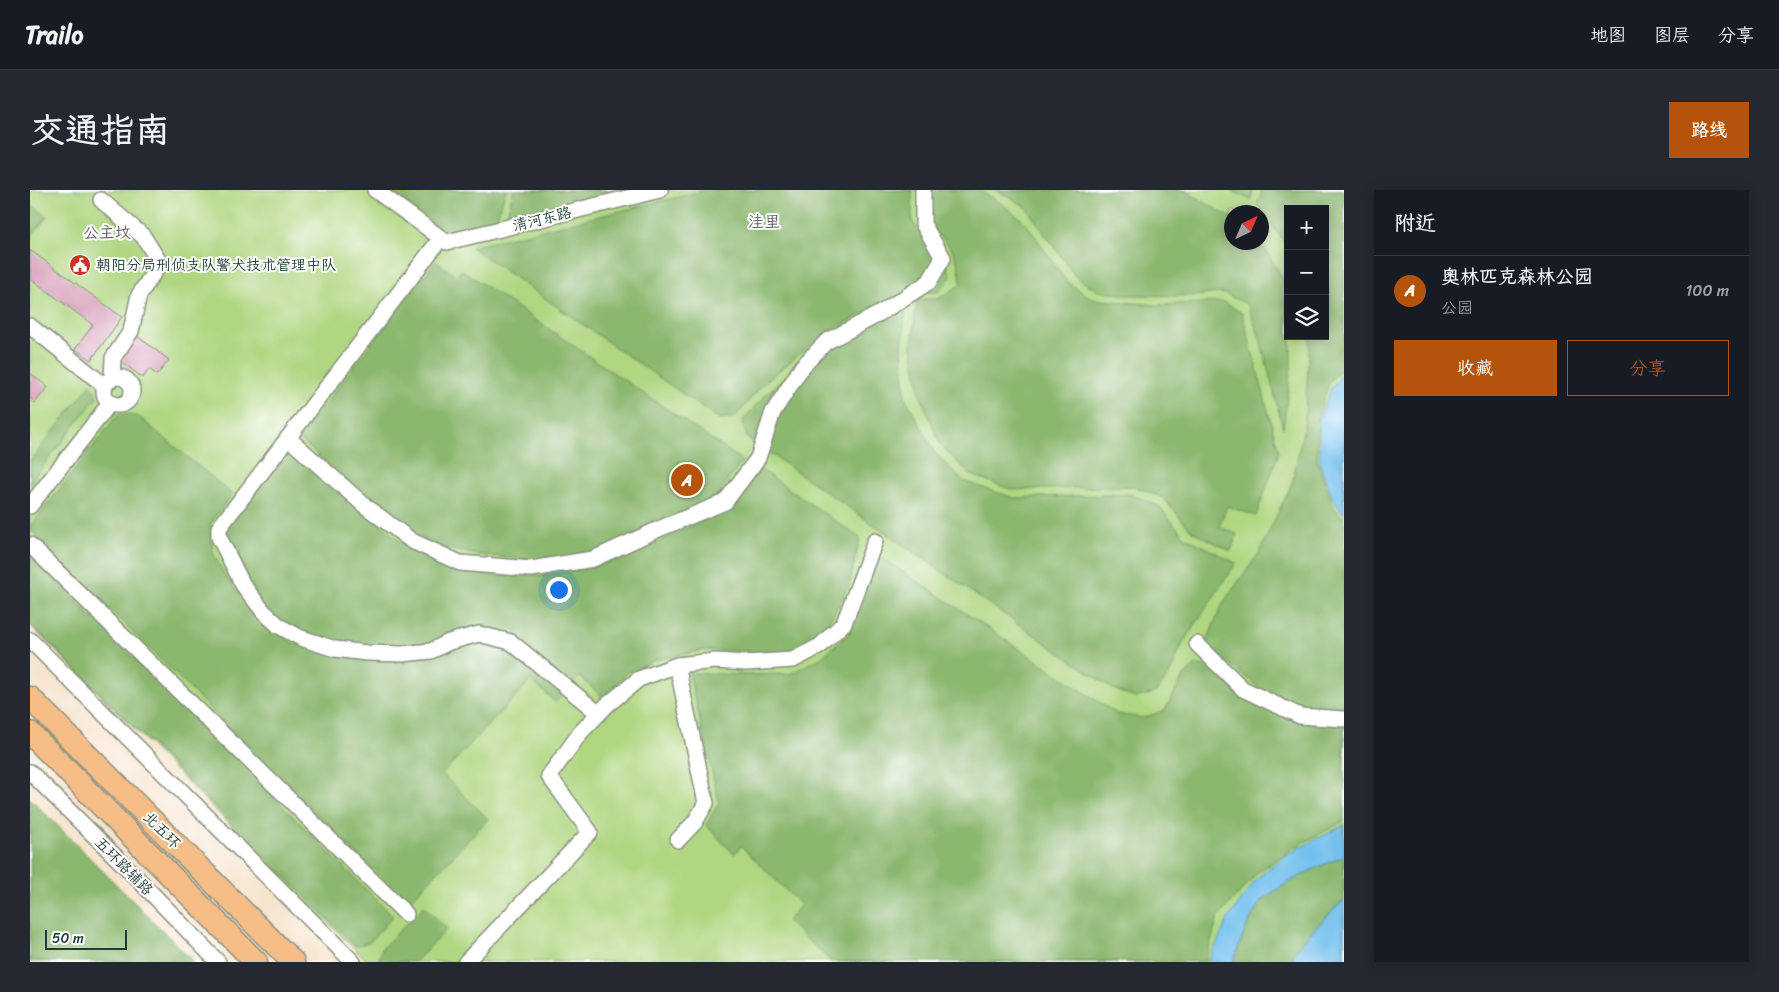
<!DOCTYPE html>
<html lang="zh">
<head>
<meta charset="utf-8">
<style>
	:root { --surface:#171b24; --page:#242831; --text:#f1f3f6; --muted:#9ea1a6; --line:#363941; --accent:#b45309 }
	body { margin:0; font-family:Sriracha,"LXGW WenKai TC",sans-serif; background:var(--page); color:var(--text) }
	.controls { position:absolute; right:15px; top:15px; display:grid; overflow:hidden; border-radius:0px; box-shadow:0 2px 12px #0003 }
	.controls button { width:45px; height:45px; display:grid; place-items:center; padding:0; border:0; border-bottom:1px solid var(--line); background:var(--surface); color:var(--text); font:25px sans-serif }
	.compass { position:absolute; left:1194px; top:15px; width:45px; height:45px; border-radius:50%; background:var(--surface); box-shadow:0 2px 12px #0003; rotate:44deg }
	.scale { position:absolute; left:15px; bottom:12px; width:82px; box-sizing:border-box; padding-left:5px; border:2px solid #1f3d34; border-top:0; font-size:14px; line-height:18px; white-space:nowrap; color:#1f3d34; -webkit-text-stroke:4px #fff; paint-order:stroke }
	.you { position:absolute; left:528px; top:399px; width:18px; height:18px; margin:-12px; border:4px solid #fff; border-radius:50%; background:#1a73e8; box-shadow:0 0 0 8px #1a73e833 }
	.badge { display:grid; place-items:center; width:32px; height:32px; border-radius:50%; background:var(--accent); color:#fff; font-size:16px; font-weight:700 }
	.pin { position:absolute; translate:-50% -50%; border:2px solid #fff; box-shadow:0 1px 5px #0006 }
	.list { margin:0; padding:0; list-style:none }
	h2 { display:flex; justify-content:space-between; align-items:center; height:65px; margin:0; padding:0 20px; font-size:21px }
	h2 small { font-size:16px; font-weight:400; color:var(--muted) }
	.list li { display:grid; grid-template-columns:32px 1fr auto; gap:15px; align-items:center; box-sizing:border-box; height:70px; padding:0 20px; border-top:1px solid var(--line) }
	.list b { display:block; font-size:19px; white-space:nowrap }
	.list p { margin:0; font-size:16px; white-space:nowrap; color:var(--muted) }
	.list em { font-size:16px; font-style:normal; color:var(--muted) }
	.actions { display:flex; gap:10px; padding:15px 20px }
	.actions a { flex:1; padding:11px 0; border:1px solid var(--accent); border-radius:0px; text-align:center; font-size:18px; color:var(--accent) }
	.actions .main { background:var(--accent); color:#fff }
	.icon { flex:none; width:28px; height:28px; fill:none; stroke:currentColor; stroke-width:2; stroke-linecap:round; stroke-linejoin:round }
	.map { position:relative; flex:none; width:1314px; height:772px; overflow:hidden; border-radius:0px }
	header { display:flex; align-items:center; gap:30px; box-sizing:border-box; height:70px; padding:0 25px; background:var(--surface); border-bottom:1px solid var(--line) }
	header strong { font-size:24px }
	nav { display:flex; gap:28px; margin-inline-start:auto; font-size:18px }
	.intro { display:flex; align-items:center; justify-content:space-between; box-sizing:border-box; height:120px; padding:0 30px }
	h1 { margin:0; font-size:35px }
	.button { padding:12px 22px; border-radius:0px; background:var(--accent); color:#fff; font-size:18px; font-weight:700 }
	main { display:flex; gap:30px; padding:0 30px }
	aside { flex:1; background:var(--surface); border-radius:0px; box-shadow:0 2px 12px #0003 }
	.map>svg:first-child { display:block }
</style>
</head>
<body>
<header>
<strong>Trailo</strong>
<nav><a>地图</a><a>图层</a><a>分享</a></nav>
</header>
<div class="intro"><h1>交通指南</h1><a class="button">路线</a></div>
<main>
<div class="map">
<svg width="1314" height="772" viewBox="0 0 1314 772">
	<rect width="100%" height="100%" fill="#fff"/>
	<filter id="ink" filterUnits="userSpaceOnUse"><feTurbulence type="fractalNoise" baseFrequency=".02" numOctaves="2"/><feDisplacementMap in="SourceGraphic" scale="10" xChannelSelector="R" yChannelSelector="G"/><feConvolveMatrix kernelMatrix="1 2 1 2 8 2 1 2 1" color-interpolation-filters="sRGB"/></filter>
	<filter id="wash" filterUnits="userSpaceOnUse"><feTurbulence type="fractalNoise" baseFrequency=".0096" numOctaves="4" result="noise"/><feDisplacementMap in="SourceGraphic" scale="20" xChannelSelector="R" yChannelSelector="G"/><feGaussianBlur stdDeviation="1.12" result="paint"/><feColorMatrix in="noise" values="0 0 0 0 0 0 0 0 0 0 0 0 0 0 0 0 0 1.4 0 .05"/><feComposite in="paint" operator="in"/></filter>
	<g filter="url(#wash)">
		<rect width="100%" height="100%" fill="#f6e4cd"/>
		<!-- green -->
		<path fill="#afd680" stroke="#678a5a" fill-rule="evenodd" d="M 0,0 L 1314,0 L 1314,772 L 339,772 L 311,746 L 0,435 ZM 1258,19 L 1295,19 L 1295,146 L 1258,146 ZM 1202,22 L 1232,22 L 1232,52 L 1202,52 Z"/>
		<!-- forest -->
		<g fill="#8bb76e" stroke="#557a51">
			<path d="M 357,0 L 476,0 L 463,39 L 421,46 Z"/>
			<path d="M 484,0 L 612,0 L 474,34 Z"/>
			<path d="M 677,0 L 882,0 L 882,31 L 897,52 L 915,68 L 921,87 L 908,102 L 875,103 L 796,143 L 735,192 L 705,227 L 689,229 L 441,57 Z"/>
			<path d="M 898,0 L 948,0 L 968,11 L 995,32 L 1037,92 L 1062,109 L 1126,115 L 1194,112 L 1212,123 L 1249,262 L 1226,326 L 1197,316 L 1189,337 L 1207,344 L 1201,361 L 1162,341 L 1133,308 L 1103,296 L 982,300 L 939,284 L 910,254 L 890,204 L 882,156 L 887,109 L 908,109 L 931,94 C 928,64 923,56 899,38 Z"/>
			<path d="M 966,0 L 1154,0 L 1201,28 L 1202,52 L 1228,53 L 1237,62 L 1256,95 L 1258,146 L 1261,146 L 1261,177 L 1253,238 L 1230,148 L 1217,114 L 1192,103 L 1160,106 L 1097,105 L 1067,101 L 1045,86 L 995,16 Z"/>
			<path d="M 1200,0 L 1223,0 L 1221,10 Z"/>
			<path d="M 1232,0 L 1314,0 L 1314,175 L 1299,193 L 1288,226 L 1287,271 L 1304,317 L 1314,330 L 1314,521 L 1269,515 L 1236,503 L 1175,455 L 1193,413 L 1229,363 L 1262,293 L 1274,237 L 1280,146 L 1295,146 L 1295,19 L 1258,19 L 1258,57 L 1227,15 Z"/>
			<path d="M 0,14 L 17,26 L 0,48 Z"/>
			<path d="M 406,71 L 426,86 L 432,80 L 713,271 L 683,310 L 578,357 L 540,368 L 495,369 L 447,365 L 411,357 L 382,343 L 354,323 L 268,248 Z"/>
			<path d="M 876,114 L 872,160 L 875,207 L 905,263 L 933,291 L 984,308 L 1100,304 L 1129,316 L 1155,347 L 1206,373 L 1153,453 L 1139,485 L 1125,503 L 1105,508 L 1083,499 L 716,247 L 713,230 L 742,198 L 794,157 Z"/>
			<path d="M 61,194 L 67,207 L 0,293 L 0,271 Z"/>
			<path d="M 89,223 L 109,227 L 202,304 L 180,335 L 183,363 L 194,384 L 226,426 L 261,452 L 293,462 L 344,468 L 411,464 L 440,452 L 454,451 L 479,457 L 536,501 L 525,512 L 501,490 L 412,584 L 458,629 L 377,714 L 0,340 L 0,337 Z"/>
			<path d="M 258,254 L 372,353 L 402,366 L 447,378 L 511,386 L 559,378 L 600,366 L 675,329 L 705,307 L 730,279 L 830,348 L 819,396 L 807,419 L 794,438 L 773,456 L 759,463 L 676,460 L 627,469 L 597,483 L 574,508 L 550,487 L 540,495 L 475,445 L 411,451 L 374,456 L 332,457 L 283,449 L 257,438 L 232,415 L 192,339 Z"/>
			<path d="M 0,365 L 363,726 L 340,752 L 325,756 L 0,434 Z"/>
			<path d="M 848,365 L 1087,524 L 1113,528 L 1135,520 L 1153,487 L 1166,475 L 1184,479 L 1229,516 L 1270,532 L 1314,536 L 1314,631 L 1265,657 L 1228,682 L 1188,727 L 1175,772 L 802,772 L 757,731 L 771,715 L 711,656 L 704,664 L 676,635 L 689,613 L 659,483 L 714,485 L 760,484 L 791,468 L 818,444 L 832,412 Z"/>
			<path d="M 0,608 L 164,772 L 0,772 Z"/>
			<path d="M 1314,667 L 1314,710 L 1283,740 L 1267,759 L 1260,772 L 1203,772 C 1210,755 1219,723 1233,710 C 1247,697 1296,671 1314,667 Z"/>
			<path d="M 394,716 L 417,739 L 385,772 L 350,772 L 349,770 L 352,758 Z"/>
		</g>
		<!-- water -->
		<g fill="#73c0ed" stroke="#497e90">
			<path d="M 1314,181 L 1314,324 L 1304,311 L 1290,274 L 1289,229 L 1301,199 Z"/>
			<path d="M 1314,635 L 1314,667 C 1296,671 1247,697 1233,710 C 1221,721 1209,756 1203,772 L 1178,772 L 1198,729 L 1227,688 L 1254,666 Z"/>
			<path d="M 1314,710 L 1314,772 L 1260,772 L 1267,759 L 1283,740 Z"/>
		</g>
		<g id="blocks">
			<!-- building -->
			<g fill="#d497b4">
				<path d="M 0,60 L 92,127 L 61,170 L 45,159 L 63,135 L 0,88 Z"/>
				<path d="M 103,143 L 139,170 L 127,185 L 119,179 L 113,188 L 85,167 Z"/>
				<path d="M 0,183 L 18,197 L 5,213 L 0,208 Z"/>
			</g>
		</g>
	</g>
	<g filter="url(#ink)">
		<use href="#blocks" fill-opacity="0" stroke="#8a9080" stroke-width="1"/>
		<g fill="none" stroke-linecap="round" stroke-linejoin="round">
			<!-- minor casing -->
			<g stroke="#8a9080" stroke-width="18">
				<g id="minor">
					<path d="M 345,0 L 411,48 L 189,338 L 189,347 L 213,395 L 233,421 L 249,436 L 271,448 L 305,459 L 337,463 L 372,464 L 401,461 L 419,452 L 449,444 L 481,452 L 568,523"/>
					<path d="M 71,10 L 113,46 L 130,73 L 109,105 L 101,141 L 83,168 L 82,189"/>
					<path d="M 417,52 L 630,0"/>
					<path d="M 0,136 L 75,196"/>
					<circle cx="88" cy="201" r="14"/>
					<path d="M 258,248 L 334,315 L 382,351 L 430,373 L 501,379 L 563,369 L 631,338 L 695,312 L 728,268 L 743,222 L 772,177 L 796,152 L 847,125 L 899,92 L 913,68 L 893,34 L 893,0"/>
					<path d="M 0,316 L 80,213"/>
					<path d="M 0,355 L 376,724"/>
					<path d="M 0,450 L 323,772"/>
					<path d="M 1167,454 L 1213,499 L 1270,526 L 1314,529"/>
					<path d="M 647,475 L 676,613 L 665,632 L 648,650"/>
					<path d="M 0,582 L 102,683 L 188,772"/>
					<path d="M 436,772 L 560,642 L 519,586 L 551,542 L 577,515 L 609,489 L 647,475 L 685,471 L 716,473 L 763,470 L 790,456 L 814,433 L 845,351"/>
				</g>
			</g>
			<!-- highway casing -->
			<g stroke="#8a9080" stroke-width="25">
				<g id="highway">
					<path d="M 0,508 L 263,772"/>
					<path d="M 0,543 L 226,772"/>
				</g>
			</g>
			<!-- minor -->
			<use href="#minor" stroke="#fff" stroke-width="15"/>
			<!-- highway -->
			<use href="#highway" stroke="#f6be86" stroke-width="22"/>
		</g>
	</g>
	<!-- icons -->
	<defs>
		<g id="civic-disc" transform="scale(1.125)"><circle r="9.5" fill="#c8321e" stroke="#fff"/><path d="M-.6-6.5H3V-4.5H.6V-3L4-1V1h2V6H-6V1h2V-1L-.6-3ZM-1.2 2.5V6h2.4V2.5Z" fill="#fff"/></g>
	</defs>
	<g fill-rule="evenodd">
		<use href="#civic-disc" x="50" y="75"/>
	</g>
	<g text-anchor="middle" stroke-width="4" stroke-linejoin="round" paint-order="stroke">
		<!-- street labels -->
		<g font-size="15" fill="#1f3d34" stroke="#fff">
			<text transform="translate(512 29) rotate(-14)" y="5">清河东路</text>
			<text transform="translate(132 640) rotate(45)" y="5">北五环</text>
			<text transform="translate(94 676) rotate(45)" y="5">五环路辅路</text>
		</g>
		<!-- poi labels -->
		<g font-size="15" fill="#1f3d34" stroke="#fff" text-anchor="start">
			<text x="66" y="80">朝阳分局刑侦支队警犬技术管理中队</text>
		</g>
		<!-- neighbourhood labels -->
		<g font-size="16" fill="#5e5c61" stroke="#fff">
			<text x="734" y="37">洼里</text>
			<text x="77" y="48">公主坟</text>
		</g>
	</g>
</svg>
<div class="controls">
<button>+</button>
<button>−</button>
<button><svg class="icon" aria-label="layers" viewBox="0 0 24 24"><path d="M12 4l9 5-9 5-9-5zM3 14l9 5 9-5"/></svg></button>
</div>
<svg class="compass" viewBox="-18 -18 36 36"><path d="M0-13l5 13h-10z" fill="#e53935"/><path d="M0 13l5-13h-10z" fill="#9ea1a6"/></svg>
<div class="scale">50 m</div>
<div class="you"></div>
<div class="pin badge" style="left:657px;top:290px">A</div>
</div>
<aside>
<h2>附近<small></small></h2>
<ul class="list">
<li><span class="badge">A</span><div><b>奥林匹克森林公园</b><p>公园</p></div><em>100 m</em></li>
</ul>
<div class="actions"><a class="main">收藏</a><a>分享</a></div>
</aside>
</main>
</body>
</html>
